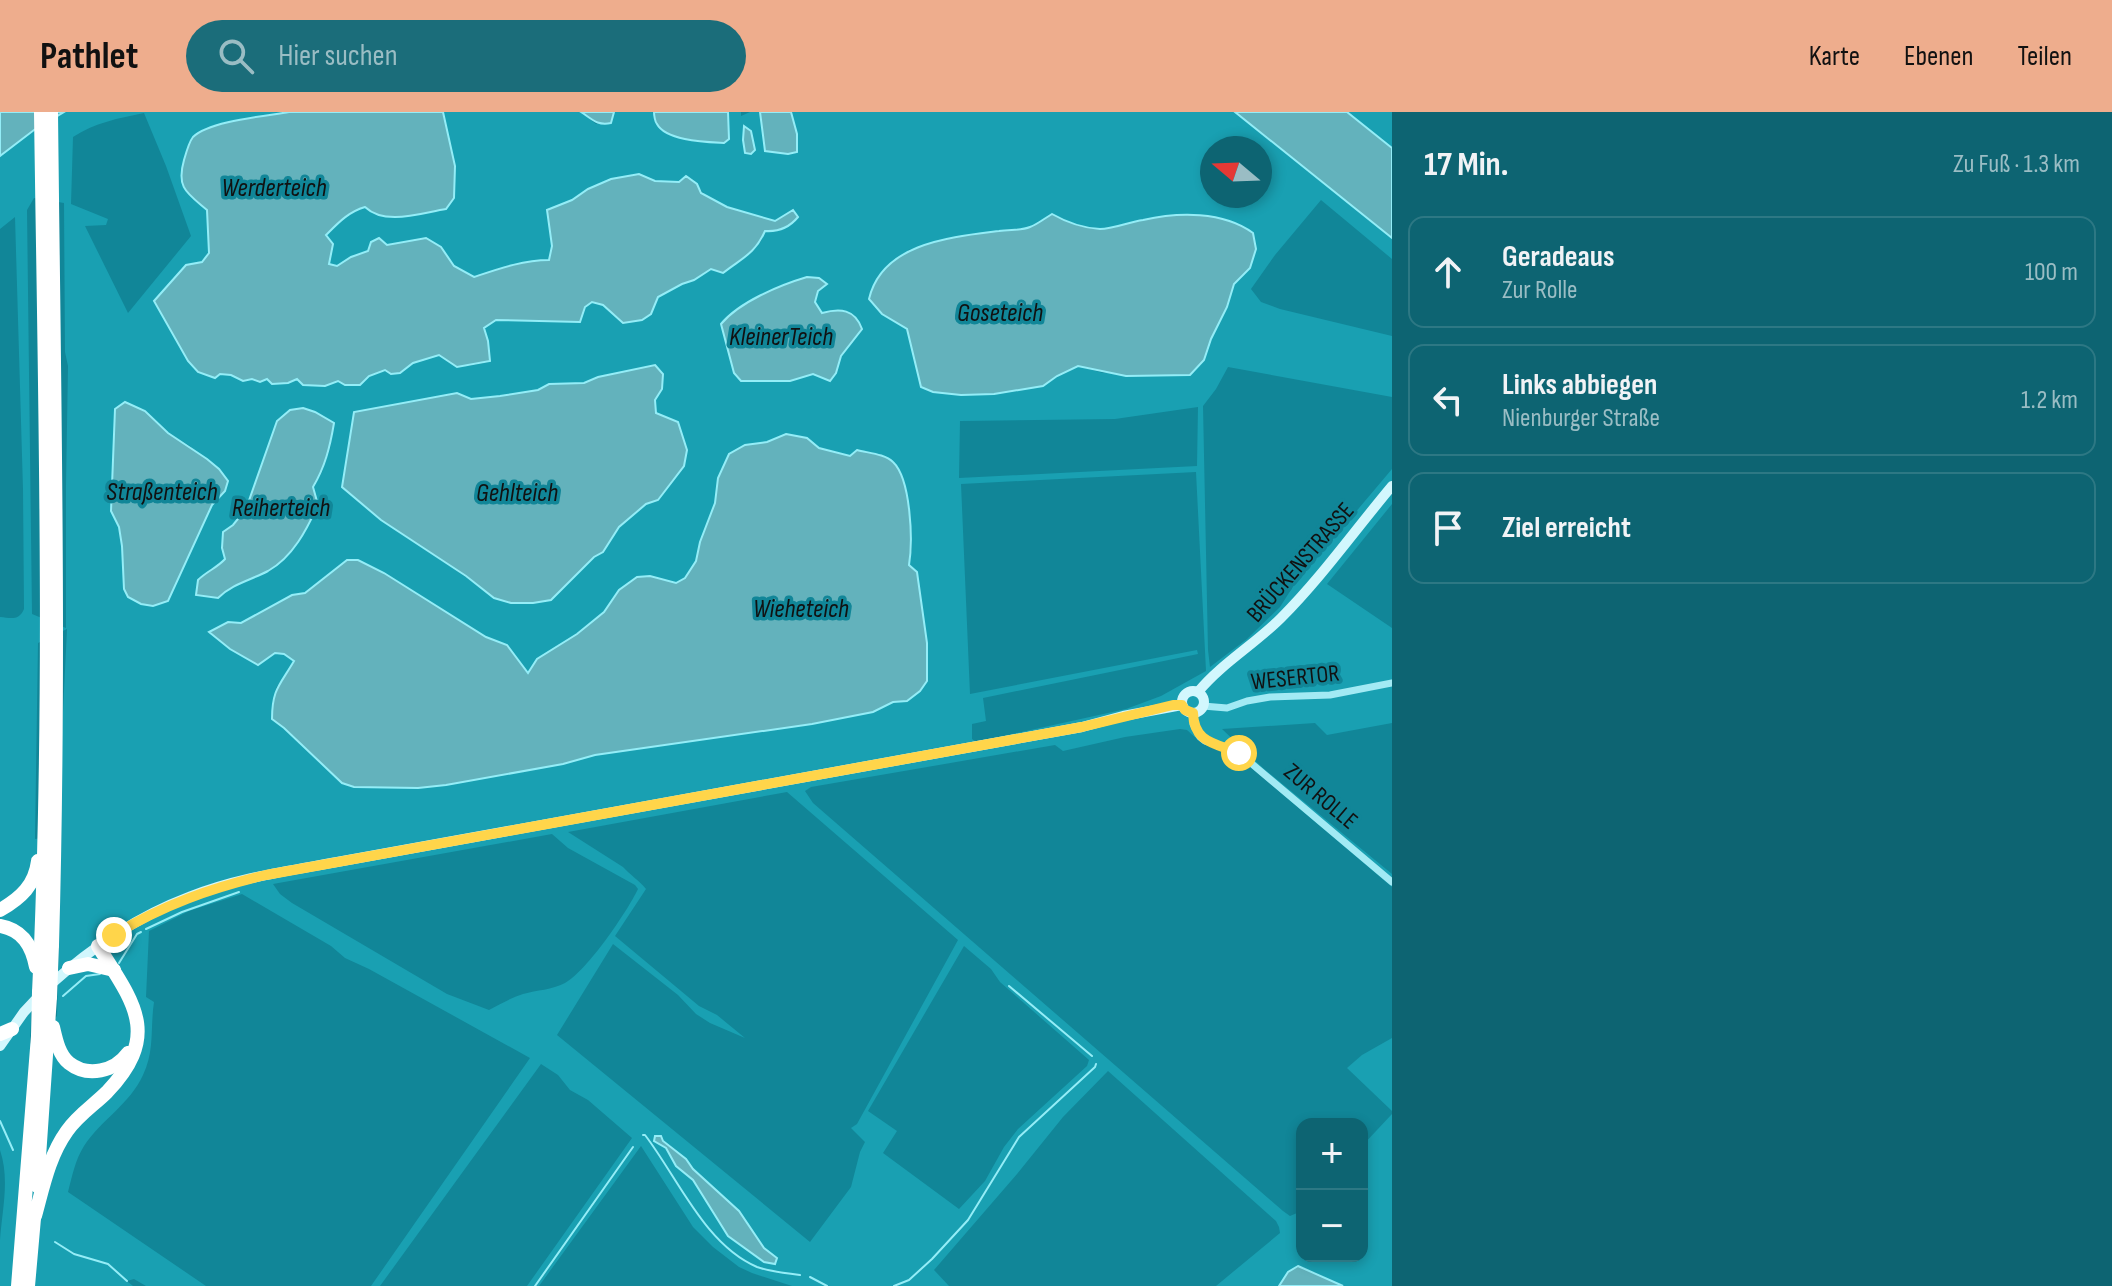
<!DOCTYPE html>
<html lang="de">
<head>
<meta charset="utf-8">
<style>
	:root { --surface:#0d6472; --page:#1b6d7a; --text:#f1f3f6; --muted:#9abdc4; --line:#2d7884; --accent:#eead8d }
	body { margin:0; font-family:"Sofia Sans Condensed",sans-serif; background:var(--page); color:var(--text) }
	.controls { position:absolute; right:24px; bottom:24px; display:grid; overflow:hidden; border-radius:16px; box-shadow:0 4px 12px #0003 }
	.controls button { width:72px; height:72px; display:grid; place-items:center; padding:0; border:0; border-bottom:2px solid var(--line); background:var(--surface); color:var(--text); font:40px sans-serif }
	.compass { position:absolute; left:1200px; top:24px; width:72px; height:72px; border-radius:50%; background:var(--surface); box-shadow:0 4px 12px #0003; rotate:289deg }
	.stop { position:absolute; width:24px; height:24px; margin:-18px; border:6px solid #ffd54a; border-radius:50%; background:#fff }
	.stop.end { background:#ffd54a; border-color:#fff; box-shadow:0 2px 8px #0008 }
	.list { margin:0; padding:0; list-style:none }
	h2 { display:flex; justify-content:space-between; align-items:center; height:104px; margin:0; padding:0 32px; font-size:34px }
	h2 small { font-size:26px; font-weight:400; color:var(--muted) }
	.list li { display:grid; grid-template-columns:52px 1fr auto; gap:24px; align-items:center; box-sizing:border-box; height:112px; margin:0 16px 16px; padding:0 16px; border:2px solid var(--line); border-radius:16px }
	.list b { display:block; font-size:30px; white-space:nowrap }
	.list p { margin:0; font-size:26px; white-space:nowrap; color:var(--muted) }
	.list em { font-size:26px; font-style:normal; color:var(--muted) }
	.icon { flex:none; width:44px; height:44px; fill:none; stroke:currentColor; stroke-width:2; stroke-linecap:round; stroke-linejoin:round }
	.map { position:relative; flex:none; width:1392px; height:1174px; overflow:hidden }
	header { display:flex; align-items:center; gap:48px; box-sizing:border-box; height:112px; padding:0 40px; background:var(--accent); color:#111 }
	header strong { font-size:38px }
	nav { display:flex; gap:44px; margin-inline-start:auto; font-size:28px }
	.search { width:560px; height:72px; background:var(--page); display:flex; align-items:center; gap:20px; box-sizing:border-box; padding:0 28px; border-radius:44px; color:var(--muted); font-size:30px }
	main { display:flex }
	aside { flex:1; background:var(--surface) }
	.map>svg:first-child { display:block }
</style>
</head>
<body>
<header>
<strong>Pathlet</strong>
<div class="search"><svg class="icon" aria-label="search" viewBox="0 0 24 24"><circle cx="10" cy="10" r="6"/><path d="M15 15l6 6"/></svg>Hier suchen</div>
<nav><a>Karte</a><a>Ebenen</a><a>Teilen</a></nav>
</header>
<main>
<div class="map">
<svg width="1392" height="1174" viewBox="0 0 1392 1174">
	<rect width="100%" height="100%" fill="#118698"/>
	<!-- green -->
	<g fill="#19a0b2" fill-rule="evenodd">
		<path d="M 64,0 L 289,0 L 212,14 L 192,26 L 181,62 L 207,98 L 209,141 L 202,150 L 186,153 L 155,189 L 173,221 L 179,235 L 219,262 L 231,263 L 243,269 L 252,267 L 298,267 L 325,274 L 339,269 L 360,273 C 373,259 381,257 400,261 L 413,251 L 440,243 C 457,259 468,254 489,250 L 488,229 L 484,216 L 496,208 L 580,210 L 585,195 L 591,189 L 651,201 L 658,185 L 682,172 L 694,168 L 711,157 L 723,161 L 751,141 L 761,129 L 765,118 L 775,109 C 753,105 707,94 697,72 L 655,69 L 638,62 L 611,67 L 588,77 L 572,88 L 547,98 L 552,134 L 549,148 C 523,148 498,156 474,166 L 454,154 L 441,135 L 426,126 C 395,131 365,137 337,154 L 329,152 L 326,123 L 340,108 L 355,98 L 365,95 L 394,105 L 446,97 L 455,54 L 443,0 L 581,0 L 596,12 L 611,11 L 614,0 L 654,0 L 656,11 L 681,26 L 724,31 L 729,26 L 728,0 L 741,0 L 741,4 L 750,0 L 760,0 L 765,39 L 797,22 L 791,0 L 1235,0 L 1392,126 L 1392,147 L 1321,88 L 1275,143 L 1251,177 L 1261,190 L 1280,197 L 1392,224 L 1392,285 L 1228,255 L 1216,277 L 1203,294 L 1208,538 L 1210,555 L 1247,527 L 1280,495 L 1294,473 L 1392,357 L 1392,392 L 1327,472 L 1392,516 L 1392,611 L 1327,623 L 1315,611 L 1222,617 L 1263,656 L 1392,762 L 1392,775 L 1248,653 L 1224,639 L 1198,628 L 1187,618 L 1180,617 L 1125,625 L 1063,639 L 1055,633 L 811,675 L 805,679 L 813,691 L 1283,1099 L 1290,1104 L 1297,1101 L 1302,1096 L 1302,1144 L 1362,1144 L 1362,1034 L 1392,1002 L 1392,1174 L 1343,1174 L 1314,1160 L 1288,1160 L 1279,1174 L 1216,1174 L 1280,1121 L 1279,1115 L 1276,1109 L 1108,959 L 1063,1005 L 1017,1062 L 934,1158 L 949,1174 L 792,1174 L 752,1161 L 739,1155 L 713,1135 L 693,1115 L 641,1034 L 539,1174 L 527,1174 L 632,1026 L 588,988 L 570,978 L 558,963 L 541,952 L 380,1174 L 371,1174 L 530,946 L 369,857 L 345,846 L 331,834 L 242,782 L 189,799 L 149,819 L 146,885 L 154,890 C 150,916 155,938 143,963 C 130,992 101,1008 84,1034 C 75,1048 72,1065 68,1080 L 206,1174 L 146,1174 L 134,1167 L 127,1169 L 133,1174 L 0,1174 C 0,1159 0,1144 0,1128 C 2,1098 10,1068 0,1038 L 0,505 C 11,506 19,509 24,497 L 23,377 L 15,105 L 0,117 L 0,44 L 34,18 ZM 144,1 L 166,54 L 191,124 L 128,201 L 85,114 L 106,113 L 108,107 L 71,92 L 73,25 C 94,11 119,6 144,1 ZM 1212,36 L 1260,36 L 1260,84 L 1212,84 ZM 34,86 L 64,91 L 65,240 L 68,254 L 66,373 L 66,516 L 32,502 L 27,98 ZM 1052,102 L 1067,111 L 1100,117 L 1250,156 L 1234,172 L 1227,195 L 1211,227 L 1204,248 L 1103,261 L 1078,254 L 1057,264 L 1043,274 L 994,282 L 921,275 L 907,217 L 908,138 L 943,129 L 1001,118 L 1028,116 ZM 789,171 L 826,173 L 818,179 L 815,190 L 822,201 L 833,198 L 862,217 L 841,244 L 836,261 C 825,263 819,262 809,263 C 786,265 764,268 742,269 L 734,261 L 721,212 L 728,203 ZM 598,265 L 662,277 L 655,288 L 665,376 L 658,388 L 646,392 L 619,415 L 603,440 L 594,445 L 562,478 L 494,486 C 445,447 386,418 342,375 L 354,300 L 457,281 L 471,287 L 500,284 L 538,278 L 549,272 L 584,271 ZM 1198,295 L 1197,354 L 959,366 L 960,309 L 1115,307 ZM 115,297 L 145,299 L 168,321 L 190,334 L 225,379 L 212,393 L 168,489 L 153,494 L 141,492 L 128,485 L 124,477 L 122,434 L 119,415 L 111,399 ZM 277,309 L 334,311 L 330,337 L 322,360 L 271,457 L 226,477 L 218,486 L 210,457 L 220,452 L 225,447 L 222,436 L 233,413 L 246,397 ZM 786,322 L 807,326 L 819,336 L 850,344 L 857,338 L 890,347 L 901,360 L 911,414 L 912,438 L 909,454 L 917,460 L 927,531 L 927,569 L 907,589 L 893,590 L 873,600 L 812,612 L 595,643 L 563,652 L 446,673 L 418,676 L 354,675 L 272,607 L 276,576 L 294,549 L 284,542 L 275,541 L 258,553 L 209,520 L 228,510 L 241,511 L 292,483 L 305,481 L 347,448 L 358,448 L 384,461 L 486,525 L 507,533 L 528,561 L 604,500 L 619,478 L 650,464 L 676,471 L 685,466 L 696,449 L 700,430 L 715,391 L 718,366 L 745,333 L 767,330 ZM 1196,360 L 1206,559 L 1161,584 L 1126,597 L 976,630 L 972,627 L 972,612 L 986,609 L 983,586 L 1198,542 L 1197,538 L 970,582 L 961,372 ZM 67,517 L 57,724 L 35,727 L 38,531 ZM 787,680 L 958,828 L 857,1012 L 851,1016 L 865,1030 L 860,1040 L 851,1075 L 810,1130 L 557,923 L 613,832 L 678,883 L 696,902 L 710,911 L 745,926 L 717,903 L 699,894 L 615,824 L 646,777 C 639,768 630,763 623,755 L 568,720 ZM 552,722 L 568,736 L 635,773 L 638,777 C 627,800 587,859 565,871 C 552,878 537,878 523,882 C 511,886 500,892 489,898 L 447,882 L 292,791 L 280,782 L 273,772 ZM 59,826 L 57,904 L 30,932 L 33,859 ZM 964,834 L 991,857 L 1000,870 L 1089,948 L 1087,954 L 1018,1017 L 1004,1035 L 985,1069 L 959,1097 L 883,1041 L 897,1019 L 868,999 ZM 661,1024 L 663,1029 L 686,1047 L 693,1057 L 739,1099 L 764,1137 L 777,1146 L 764,1150 L 728,1124 L 693,1068 L 676,1054 L 666,1036 L 654,1029 Z"/>
		<path d="M 1347,0 L 1392,0 L 1392,36 Z"/>
		<path d="M 1392,926 L 1392,999 L 1347,956 L 1362,943 Z"/>
	</g>
	<!-- water -->
	<g fill="#63b2bc" stroke="#94edf7" stroke-width="2">
		<path d="M 0,0 L 64,0 L 34,18 L 0,44 Z"/>
		<path d="M 289,0 L 443,0 L 455,54 L 454,86 L 446,97 C 421,101 385,114 365,95 C 348,100 338,111 326,123 L 333,132 L 329,152 L 337,154 L 351,145 L 368,139 L 371,130 L 379,126 L 387,133 L 426,126 L 441,135 L 454,154 L 474,165 C 498,157 523,148 549,148 L 552,134 L 547,98 L 572,88 L 588,77 L 611,67 L 639,62 L 655,69 L 679,70 L 686,64 L 697,72 L 701,81 L 727,95 L 775,109 L 793,98 L 798,105 C 789,116 779,120 765,119 C 755,142 742,146 723,161 L 711,157 L 694,168 L 682,172 L 658,185 L 651,202 L 642,208 L 623,211 L 603,193 L 592,190 L 585,195 L 580,210 L 496,208 L 484,216 L 488,229 L 490,249 L 457,255 L 439,243 L 413,251 L 400,261 L 391,262 L 385,258 L 369,264 L 360,273 L 345,273 L 338,269 L 325,274 L 303,273 L 297,267 L 288,271 L 272,272 L 267,267 L 260,270 L 252,267 L 243,269 L 231,263 L 220,262 L 215,266 L 198,260 L 188,249 L 154,189 L 186,153 L 202,150 L 209,141 L 207,98 C 187,81 176,76 184,48 C 186,41 189,30 193,25 C 209,9 266,4 289,0 Z"/>
		<path d="M 581,0 L 614,0 L 611,11 C 597,14 592,7 581,0 Z"/>
		<path d="M 654,0 L 728,0 L 729,27 L 724,31 C 707,30 666,29 657,12 C 655,10 654,3 654,0 Z"/>
		<path d="M 760,0 L 791,0 L 797,22 L 797,40 L 788,42 L 765,39 Z"/>
		<path d="M 1235,0 L 1347,0 L 1392,36 L 1392,126 Z"/>
		<path d="M 744,14 L 751,19 L 755,38 L 751,42 L 745,41 L 743,28 Z"/>
		<path d="M 1052,102 C 1066,110 1082,116 1100,117 C 1113,117 1129,110 1143,108 C 1178,100 1223,99 1253,121 L 1256,137 L 1250,156 L 1234,172 L 1227,195 L 1211,227 L 1204,248 L 1190,263 L 1126,264 L 1078,254 L 1057,264 L 1043,274 L 994,282 L 961,283 L 933,280 L 921,275 L 907,217 L 882,202 L 869,187 C 882,131 951,125 999,119 C 1009,117 1021,119 1030,115 C 1038,112 1045,106 1052,102 Z"/>
		<path d="M 807,165 L 819,166 L 827,172 L 818,179 L 815,190 L 822,201 C 840,196 855,197 862,217 L 841,244 L 836,261 L 830,269 L 813,262 L 790,269 L 741,269 L 734,261 L 721,212 C 739,190 780,173 807,165 Z"/>
		<path d="M 655,253 L 663,262 L 662,277 L 655,288 L 656,301 L 678,310 L 687,338 L 684,354 L 658,388 L 646,392 L 619,415 L 603,440 L 594,445 L 551,488 L 533,491 L 511,491 L 494,486 L 466,464 L 381,408 L 342,375 L 354,300 L 457,281 L 471,287 L 500,284 L 538,278 L 549,272 L 584,271 L 598,265 Z"/>
		<path d="M 125,290 L 145,299 L 168,321 L 207,347 L 219,357 L 228,369 L 225,379 L 212,393 L 168,489 L 153,494 L 141,492 L 128,485 L 124,477 L 122,434 L 119,415 L 111,399 L 115,297 Z"/>
		<path d="M 303,296 L 315,300 L 334,311 C 330,335 325,355 313,375 L 318,393 C 307,417 293,445 268,459 C 251,468 232,472 218,486 L 196,483 L 198,468 C 206,460 218,455 225,447 L 222,436 L 223,420 L 233,413 L 246,397 L 277,309 L 290,298 Z"/>
		<path d="M 786,322 L 807,326 L 819,336 L 850,344 L 857,338 C 868,341 885,342 893,350 C 911,367 913,429 909,453 L 917,460 L 927,531 L 927,569 L 920,579 L 907,589 L 893,590 L 873,600 L 812,612 L 595,643 L 563,652 L 446,673 L 418,676 L 354,675 L 342,671 L 284,616 L 272,607 C 272,577 280,573 294,549 L 284,542 L 275,541 L 258,553 L 230,537 L 209,520 L 228,510 L 241,511 L 292,483 L 305,481 L 347,448 L 358,448 L 384,461 L 486,525 L 507,533 L 528,561 L 537,547 L 577,522 L 604,500 L 619,478 L 637,465 L 650,464 L 676,471 L 685,466 L 696,449 L 700,430 L 715,391 L 718,366 L 729,342 L 745,333 L 767,330 Z"/>
		<path d="M 655,1024 L 661,1024 L 663,1029 L 686,1047 L 693,1057 L 739,1099 L 764,1136 L 777,1146 L 775,1152 L 764,1150 L 728,1124 L 693,1068 L 676,1054 L 666,1036 L 654,1029 Z"/>
		<path d="M 1298,1154 L 1343,1174 L 1279,1174 L 1288,1160 Z"/>
	</g>
	<g fill="none" stroke-linecap="round" stroke-linejoin="round">
		<!-- stream -->
		<g stroke="#94edf7" stroke-width="2">
			<path d="M 146,817 L 182,800 L 239,780"/>
			<path d="M 119,851 L 137,822 L 141,820"/>
			<path d="M 1009,874 L 1092,944"/>
			<path d="M 63,884 L 86,864 L 100,862"/>
			<path d="M 0,1009 L 13,1038"/>
			<path d="M 643,1023 L 645,1023 C 678,1066 705,1133 757,1155 C 771,1160 786,1161 800,1163"/>
			<path d="M 55,1130 L 74,1142 L 108,1152 L 127,1169"/>
			<path d="M 810,1165 L 827,1174"/>
			<path d="M 535,1174 L 633,1035"/>
			<path d="M 894,1174 L 909,1168 L 932,1147 L 968,1108 L 1019,1025 L 1095,955 L 1096,952"/>
		</g>
		<!-- street -->
		<g stroke="#a2eaf4" stroke-width="7">
			<path d="M 1203,594 L 1227,596 L 1247,589 L 1270,585 L 1330,583 L 1392,571"/>
			<path d="M 1193,601 L 1193,612 L 1200,625 L 1205,629 L 1239,641 L 1392,770"/>
		</g>
		<!-- secondary -->
		<g stroke="#d2f7fd" stroke-width="10">
			<circle cx="1193" cy="590" r="11"/>
			<path d="M 1198,580 C 1221,552 1255,532 1281,506 C 1321,466 1355,418 1392,374"/>
			<path d="M 50,873 C 91,836 136,805 189,785 C 236,766 288,759 337,750 L 1082,615 L 1123,604 L 1182,593"/>
			<path d="M 0,934 L 24,900 L 39,884"/>
		</g>
		<!-- highway -->
		<g stroke="#fff" stroke-width="14">
			<path d="M 51,0 C 54,278 60,555 52,833"/>
			<path d="M 0,798 C 21,786 35,773 38,749"/>
			<path d="M 0,814 C 23,818 32,834 36,855"/>
			<path d="M 69,856 L 88,852 L 114,858"/>
			<path d="M 39,880 C 53,587 45,293 41,0"/>
			<path d="M 53,915 C 56,928 59,943 69,951 C 88,966 115,959 128,941"/>
			<path d="M 0,922 L 12,917"/>
			<path d="M 37,1074 L 50,885"/>
			<path d="M 35,1104 C 43,1075 49,1044 67,1019 C 78,1003 94,993 107,980 C 162,922 133,890 98,834"/>
			<path d="M 18,1174 L 38,924"/>
			<path d="M 28,1174 L 35,1095"/>
		</g>
		<!-- highway-bridge -->
		<g stroke="#fff" stroke-width="14">
			<path d="M 50,885 L 52,833"/>
			<path d="M 38,924 L 39,880"/>
		</g>
	</g>
	<g fill="none" stroke-linecap="round" stroke-linejoin="round">
		<!-- route -->
		<path stroke="#ffd54a" stroke-width="10" d="M 114,823 C 163,793 211,776 266,763 L 1082,615 L 1173,593 L 1182,593 L 1185,598 L 1193,601 C 1194,631 1215,631 1239,641"/>
	</g>
	<g text-anchor="middle" stroke-width="7" stroke-linejoin="round" paint-order="stroke">
		<!-- street labels -->
		<g font-size="24" fill="#111" stroke="#118698">
			<text transform="translate(1300 450) rotate(-49)" y="8">BRÜCKENSTRASSE</text>
			<text transform="translate(1295 565) rotate(-6)" y="8">WESERTOR</text>
			<text transform="translate(1321 684) rotate(40)" y="8">ZUR ROLLE</text>
		</g>
		<!-- water labels -->
		<g font-size="26" font-style="italic" fill="#111" stroke="#118698">
			<text x="274" y="84">Werderteich</text>
			<text x="1000" y="209">Goseteich</text>
			<text x="781" y="233">KleinerTeich</text>
			<text x="162" y="388">Straßenteich</text>
			<text x="517" y="389">Gehlteich</text>
			<text x="281" y="404">Reiherteich</text>
			<text x="801" y="505">Wieheteich</text>
		</g>
	</g>
</svg>
<div class="controls">
<button>+</button>
<button>−</button>
</div>
<svg class="compass" viewBox="-18 -18 36 36"><path d="M0-13l5 13h-10z" fill="#e53935"/><path d="M0 13l5-13h-10z" fill="#9abdc4"/></svg>
<div class="stop" style="left:1239px;top:641px"></div>
<div class="stop end" style="left:114px;top:823px"></div>
</div>
<aside>
<h2>17 Min.<small>Zu Fuß · 1.3 km</small></h2>
<ul class="list">
<li><svg class="icon" aria-label="ahead" viewBox="0 0 24 24"><path d="M12 20V5M6 11l6-6 6 6"/></svg><div><b>Geradeaus</b><p>Zur Rolle</p></div><em>100 m</em></li>
<li><svg class="icon" aria-label="left" viewBox="0 0 24 24"><path d="M17 20v-9H6M10 6l-5 5 5 5"/></svg><div><b>Links abbiegen</b><p>Nienburger Straße</p></div><em>1.2 km</em></li>
<li><svg class="icon" aria-label="arrive" viewBox="0 0 24 24"><path d="M6 21V4h12l-3 4 3 4H6"/></svg><div><b>Ziel erreicht</b></div></li>
</ul>
</aside>
</main>
</body>
</html>
